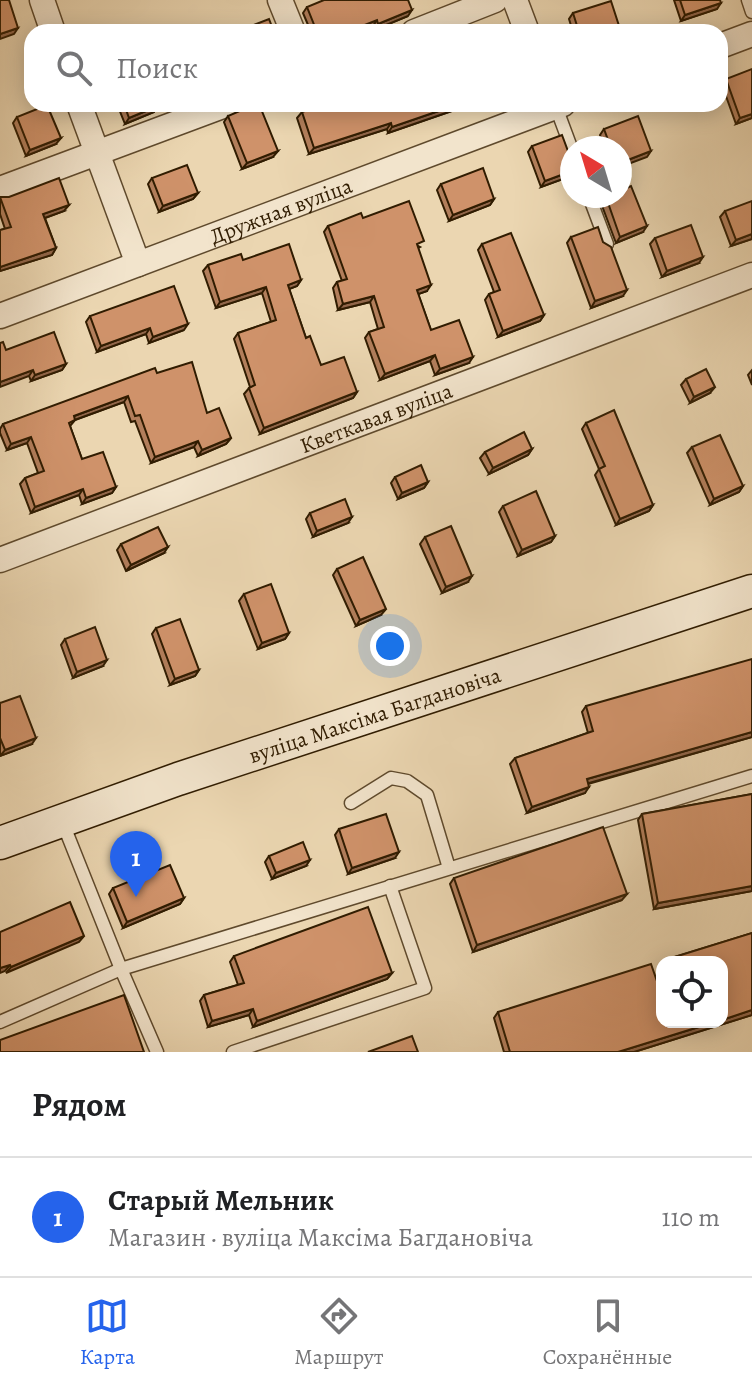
<!DOCTYPE html>
<html lang="ru">
<head>
<meta charset="utf-8">
<style>
	:root { --surface:#fff; --page:#f6f6f6; --text:#202124; --muted:#757577; --line:#e0e0e0; --accent:#2563eb }
	body { margin:0; font-family:Alegreya,serif; background:var(--page); color:var(--text) }
	.controls { position:absolute; right:24px; bottom:24px; display:grid; overflow:hidden; border-radius:16px; box-shadow:0 4px 20px #0003 }
	.controls button { width:72px; height:72px; display:grid; place-items:center; padding:0; border:0; border-bottom:2px solid var(--line); background:var(--surface); color:var(--text); font:40px sans-serif }
	.compass { position:absolute; left:560px; top:136px; width:72px; height:72px; border-radius:50%; background:var(--surface); box-shadow:0 4px 20px #0003; rotate:322deg }
	.you { position:absolute; left:390px; top:646px; width:28px; height:28px; margin:-20px; border:6px solid #fff; border-radius:50%; background:#1a73e8; box-shadow:0 0 0 12px #1a73e833 }
	.badge { display:grid; place-items:center; width:52px; height:52px; border-radius:50%; background:var(--accent); color:#fff; font-size:26px; font-weight:700 }
	.pin { position:absolute; translate:-50% -66px; filter:drop-shadow(0 2px 4px #0008) }
	.pin::after { content:''; position:absolute; top:42px; width:28px; height:24px; background:inherit; clip-path:polygon(0 0,100% 0,50% 100%) }
	.list { margin:0; padding:0; list-style:none }
	h2 { display:flex; justify-content:space-between; align-items:center; height:104px; margin:0; padding:0 32px; font-size:34px }
	h2 small { font-size:26px; font-weight:400; color:var(--muted) }
	.list li { display:grid; grid-template-columns:52px 1fr auto; gap:24px; align-items:center; box-sizing:border-box; height:120px; padding:0 32px; border-top:2px solid var(--line) }
	.list b { display:block; font-size:30px; white-space:nowrap }
	.list p { margin:0; font-size:26px; white-space:nowrap; color:var(--muted) }
	.list em { font-size:26px; font-style:normal; color:var(--muted) }
	.icon { flex:none; width:44px; height:44px; fill:none; stroke:currentColor; stroke-width:2; stroke-linecap:round; stroke-linejoin:round }
	.map { position:relative; flex:none; width:752px; height:1052px; overflow:hidden }
	.search { position:absolute; background:var(--surface); box-shadow:0 4px 20px #0003; left:24px; right:24px; top:24px; height:88px; display:flex; align-items:center; gap:20px; box-sizing:border-box; padding:0 28px; border-radius:24px; color:var(--muted); font-size:30px }
	.sheet { height:224px; background:var(--surface) }
	nav { display:flex; justify-content:space-around; align-items:center; box-sizing:border-box; height:112px; border-top:2px solid var(--line); background:var(--surface); font-size:22px; color:var(--muted) }
	nav a { display:grid; justify-items:center; gap:4px }
	nav .on { color:var(--accent) }
	.map>svg:first-child { display:block }
</style>
</head>
<body>
<div class="map">
<svg width="752" height="1052" viewBox="0 0 752 1052">
	<rect width="100%" height="100%" fill="#ebd6b1"/>
	<filter id="stains"><feTurbulence type="fractalNoise" baseFrequency=".0025" numOctaves="4"/><feColorMatrix values="0 0 0 0 .2 0 0 0 0 .09 0 0 0 0 .02 0 0 0 .5 -.17"/></filter>
	<radialGradient id="worn" r=".72"><stop offset=".6" stop-color="#630" stop-opacity="0"/><stop offset="1" stop-color="#630" stop-opacity=".3"/></radialGradient>
	<g fill="none" stroke-linecap="round" stroke-linejoin="round">
		<!-- lane casing -->
		<g stroke="#5f4a2d" stroke-width="15">
			<g id="lane">
				<path d="M 748,0 L 752,12"/>
				<path d="M 556,107 L 572,150"/>
				<path d="M 589,196 L 607,244"/>
				<path d="M 351,803 L 391,778 L 407,781 L 427,795 L 449,868"/>
				<path d="M 62,821 L 121,969 L 157,1052"/>
				<path d="M 0,1022 L 121,969 L 752,776"/>
				<path d="M 233,1052 L 425,988 L 390,886"/>
			</g>
		</g>
		<!-- street casing -->
		<g stroke="#5f4a2d" stroke-width="27">
			<g id="street">
				<path d="M 42,0 L 53,32"/>
				<path d="M 280,0 L 293,32"/>
				<path d="M 515,0 L 527,32"/>
				<path d="M 414,32 L 495,0"/>
				<path d="M 720,46 L 752,34"/>
				<path d="M 79,104 L 138,264"/>
				<path d="M 0,189 L 228,104"/>
				<path id="s1" d="M 0,316 L 563,104"/>
				<path id="s2" d="M 0,560 L 752,275"/>
			</g>
		</g>
		<!-- secondary casing -->
		<g stroke="#301c01" stroke-width="35">
			<g id="secondary">
				<path id="s3" d="M 0,843 L 178,779 L 752,591"/>
			</g>
		</g>
		<!-- lane -->
		<use href="#lane" stroke="#f2e4cc" stroke-width="12"/>
		<!-- street -->
		<use href="#street" stroke="#f2e4cc" stroke-width="24"/>
		<!-- secondary -->
		<use href="#secondary" stroke="#f2e4cc" stroke-width="32"/>
	</g>
	<!-- wall -->
	<g fill="#b27e5b" stroke="#301c01" stroke-width="2">
		<path d="M 674,0 L 720,0 L 717,9 L 681,21 Z"/>
		<path d="M 307,7 L 408,16 L 374,30 L 373,26 L 358,32 L 311,32 L 303,13 Z"/>
		<path d="M 573,13 L 621,32 L 573,32 L 569,19 Z"/>
		<path d="M 726,79 L 752,118 L 736,124 L 722,85 Z"/>
		<path d="M 117,104 L 157,104 L 154,112 L 125,124 Z"/>
		<path d="M 472,104 L 388,133 L 387,129 L 309,154 L 297,118 L 302,112 Z"/>
		<path d="M 228,116 L 273,157 L 242,169 L 224,122 Z"/>
		<path d="M 17,117 L 56,144 L 26,156 L 13,123 Z"/>
		<path d="M 604,129 L 647,157 L 620,148 L 605,148 L 600,135 Z"/>
		<path d="M 532,146 L 572,162 L 572,174 L 571,176 L 541,187 L 528,152 Z"/>
		<path d="M 152,178 L 198,193 L 193,199 L 159,212 L 148,184 Z"/>
		<path d="M 441,184 L 494,199 L 490,205 L 449,221 L 437,190 Z"/>
		<path d="M 0,197 L 64,211 L 45,218 L 56,248 L 52,255 L 0,271 L 0,230 L 5,229 L 0,214 Z"/>
		<path d="M 606,197 L 643,232 L 616,243 L 601,203 Z"/>
		<path d="M 725,211 L 752,239 L 731,246 L 720,217 Z"/>
		<path d="M 363,218 L 420,247 L 418,248 L 427,291 L 418,294 L 431,330 L 469,363 L 435,375 L 430,361 L 380,380 L 365,338 L 369,332 L 378,329 L 370,302 L 338,310 L 333,288 L 337,282 L 342,281 L 324,232 L 328,226 Z"/>
		<path d="M 571,237 L 623,296 L 591,308 L 567,243 Z"/>
		<path d="M 655,238 L 699,263 L 662,277 L 650,244 Z"/>
		<path d="M 482,244 L 544,315 L 540,321 L 498,337 L 485,300 L 489,294 L 494,292 L 478,250 Z"/>
		<path d="M 243,260 L 301,280 L 297,286 L 289,289 L 306,338 L 321,365 L 357,392 L 353,398 L 260,434 L 244,394 L 250,387 L 234,339 L 238,333 L 271,322 L 262,293 L 216,308 L 203,271 L 208,265 Z"/>
		<path d="M 90,316 L 184,330 L 149,343 L 146,334 L 97,352 L 86,322 Z"/>
		<path d="M 6,350 L 66,364 L 62,370 L 31,381 L 29,376 Z"/>
		<path d="M 752,370 L 752,385 L 748,375 Z"/>
		<path d="M 157,373 L 207,413 L 231,438 L 226,444 L 198,456 L 194,447 L 151,463 L 135,421 L 131,422 L 124,402 L 75,420 L 70,426 L 82,459 L 116,487 L 112,493 L 82,504 L 79,495 L 31,513 L 20,484 L 25,478 L 38,473 L 27,443 L 7,450 L 0,433 L 0,429 L 3,424 Z"/>
		<path d="M 686,379 L 710,393 L 690,403 L 681,385 Z"/>
		<path d="M 586,423 L 653,505 L 649,511 L 616,525 L 595,475 L 599,469 L 582,429 Z"/>
		<path d="M 692,447 L 743,486 L 739,492 L 710,505 L 687,453 Z"/>
		<path d="M 532,449 L 528,455 L 489,474 L 480,458 L 485,452 Z"/>
		<path d="M 395,477 L 428,482 L 424,488 L 398,499 L 391,483 Z"/>
		<path d="M 503,506 L 555,536 L 551,542 L 518,556 L 499,512 Z"/>
		<path d="M 310,513 L 348,523 L 313,537 L 306,519 Z"/>
		<path d="M 425,537 L 468,582 L 442,593 L 420,544 Z"/>
		<path d="M 121,544 L 164,553 L 126,571 L 117,550 Z"/>
		<path d="M 337,569 L 381,615 L 356,626 L 333,575 Z"/>
		<path d="M 244,594 L 289,633 L 285,639 L 258,649 L 239,601 Z"/>
		<path d="M 156,628 L 199,670 L 195,676 L 170,685 L 152,634 Z"/>
		<path d="M 65,639 L 103,666 L 73,678 L 61,645 Z"/>
		<path d="M 0,703 L 32,744 L 0,756 Z"/>
		<path d="M 586,706 L 752,737 L 588,784 L 585,793 L 527,813 L 510,764 L 515,758 L 588,733 L 582,712 Z"/>
		<path d="M 752,794 L 752,891 L 654,909 L 638,820 L 642,814 Z"/>
		<path d="M 339,829 L 395,858 L 348,874 L 335,835 Z"/>
		<path d="M 269,856 L 306,866 L 272,879 L 265,862 Z"/>
		<path d="M 454,878 L 622,900 L 473,952 L 450,884 Z"/>
		<path d="M 113,888 L 184,898 L 180,904 L 123,928 L 109,894 Z"/>
		<path d="M 752,933 L 752,1015 L 634,1052 L 504,1052 L 494,1018 L 498,1012 L 662,1022 L 722,962 L 666,962 L 668,959 Z"/>
		<path d="M 234,956 L 392,973 L 387,979 L 253,1027 L 249,1015 L 208,1027 L 200,1001 L 204,995 L 238,985 L 230,962 Z"/>
	</g>
	<!-- shaded-wall -->
	<g fill="#91664a" stroke="#301c01" stroke-width="2">
		<path d="M 721,3 L 717,9 L 681,21 L 685,15 Z"/>
		<path d="M 412,10 L 408,16 L 374,30 L 378,24 Z"/>
		<path d="M 377,20 L 373,26 L 358,32 L 347,32 Z"/>
		<path d="M 18,28 L 14,34 L 0,39 L 0,34 Z"/>
		<path d="M 459,104 L 472,104 L 388,133 L 392,127 Z"/>
		<path d="M 158,106 L 154,112 L 125,124 L 129,118 Z"/>
		<path d="M 752,114 L 752,118 L 736,124 L 740,118 Z"/>
		<path d="M 391,123 L 387,129 L 309,154 L 314,148 Z"/>
		<path d="M 61,138 L 56,144 L 26,156 L 30,150 Z"/>
		<path d="M 278,151 L 273,157 L 242,169 L 247,163 Z"/>
		<path d="M 651,151 L 647,157 L 620,167 L 620,163 Z"/>
		<path d="M 572,171 L 571,176 L 541,187 L 545,181 Z"/>
		<path d="M 198,193 L 193,199 L 159,212 L 163,206 Z"/>
		<path d="M 494,199 L 490,205 L 449,221 L 453,215 Z"/>
		<path d="M 69,205 L 64,211 L 39,220 L 43,214 Z"/>
		<path d="M 647,226 L 643,232 L 616,243 L 620,237 Z"/>
		<path d="M 752,234 L 752,239 L 731,246 L 736,240 Z"/>
		<path d="M 56,248 L 52,255 L 0,271 L 0,267 Z"/>
		<path d="M 703,257 L 699,263 L 662,277 L 667,271 Z"/>
		<path d="M 301,280 L 297,286 L 284,291 L 288,285 Z"/>
		<path d="M 431,285 L 427,291 L 413,296 L 417,290 Z"/>
		<path d="M 266,287 L 262,293 L 216,308 L 220,302 Z"/>
		<path d="M 627,290 L 623,296 L 591,308 L 595,301 Z"/>
		<path d="M 374,296 L 370,302 L 338,310 L 343,304 Z"/>
		<path d="M 544,315 L 540,321 L 498,337 L 503,331 Z"/>
		<path d="M 188,324 L 184,330 L 149,343 L 153,337 Z"/>
		<path d="M 150,328 L 146,334 L 97,352 L 101,346 Z"/>
		<path d="M 435,355 L 430,361 L 380,380 L 385,374 Z"/>
		<path d="M 473,357 L 469,363 L 435,375 L 440,369 Z"/>
		<path d="M 66,364 L 62,370 L 31,381 L 35,375 Z"/>
		<path d="M 33,370 L 29,376 L 0,387 L 0,382 Z"/>
		<path d="M 715,387 L 710,393 L 690,403 L 694,397 Z"/>
		<path d="M 357,392 L 353,398 L 260,434 L 264,428 Z"/>
		<path d="M 128,396 L 124,402 L 69,422 L 74,416 Z"/>
		<path d="M 31,437 L 27,443 L 7,450 L 11,444 Z"/>
		<path d="M 231,438 L 226,444 L 198,456 L 202,450 Z"/>
		<path d="M 198,441 L 194,447 L 151,463 L 155,457 Z"/>
		<path d="M 532,449 L 528,455 L 489,474 L 493,468 Z"/>
		<path d="M 428,482 L 424,488 L 398,499 L 402,493 Z"/>
		<path d="M 743,486 L 739,492 L 710,505 L 714,499 Z"/>
		<path d="M 116,487 L 112,493 L 82,504 L 86,498 Z"/>
		<path d="M 83,489 L 79,495 L 31,513 L 35,507 Z"/>
		<path d="M 653,505 L 649,511 L 616,525 L 620,519 Z"/>
		<path d="M 352,517 L 348,523 L 313,537 L 317,531 Z"/>
		<path d="M 555,536 L 551,542 L 518,556 L 522,550 Z"/>
		<path d="M 168,547 L 164,553 L 126,571 L 131,565 Z"/>
		<path d="M 472,576 L 468,582 L 442,593 L 446,587 Z"/>
		<path d="M 386,609 L 381,615 L 356,626 L 360,620 Z"/>
		<path d="M 289,633 L 285,639 L 258,649 L 262,643 Z"/>
		<path d="M 107,660 L 103,666 L 73,678 L 77,672 Z"/>
		<path d="M 199,670 L 195,676 L 170,685 L 175,679 Z"/>
		<path d="M 752,732 L 752,737 L 582,785 L 587,779 Z"/>
		<path d="M 36,738 L 32,744 L 0,756 L 5,750 Z"/>
		<path d="M 589,787 L 585,793 L 527,813 L 532,807 Z"/>
		<path d="M 399,852 L 395,858 L 348,874 L 352,868 Z"/>
		<path d="M 310,860 L 306,866 L 272,879 L 276,873 Z"/>
		<path d="M 752,886 L 752,891 L 654,909 L 658,903 Z"/>
		<path d="M 627,894 L 622,900 L 473,952 L 477,945 Z"/>
		<path d="M 184,898 L 180,904 L 123,928 L 127,922 Z"/>
		<path d="M 84,936 L 79,942 L 6,973 L 11,967 Z"/>
		<path d="M 10,965 L 5,971 L 0,973 L 0,968 Z"/>
		<path d="M 392,973 L 387,979 L 253,1027 L 257,1021 Z"/>
		<path d="M 253,1009 L 249,1015 L 208,1027 L 212,1021 Z"/>
		<path d="M 752,1010 L 752,1015 L 634,1052 L 618,1052 L 715,1022 L 722,1022 L 722,1020 Z"/>
	</g>
	<!-- building -->
	<g fill="#cf926a" stroke="#301c01" stroke-width="2">
		<path d="M 0,0 L 9,0 L 18,28 L 0,34 Z"/>
		<path d="M 324,0 L 408,0 L 412,10 L 378,24 L 377,20 L 347,32 L 317,32 L 307,7 Z"/>
		<path d="M 680,0 L 720,0 L 721,3 L 685,15 Z"/>
		<path d="M 611,1 L 621,32 L 579,32 L 573,13 Z"/>
		<path d="M 269,19 L 274,32 L 236,32 Z"/>
		<path d="M 752,69 L 752,114 L 740,118 L 726,79 Z"/>
		<path d="M 124,104 L 157,104 L 158,106 L 129,118 Z"/>
		<path d="M 256,104 L 259,104 L 278,151 L 247,163 L 228,116 Z"/>
		<path d="M 325,104 L 459,104 L 392,127 L 391,123 L 314,148 L 302,112 Z"/>
		<path d="M 47,105 L 61,138 L 30,150 L 17,117 Z"/>
		<path d="M 638,116 L 651,151 L 620,163 L 620,148 L 611,148 L 604,129 Z"/>
		<path d="M 562,135 L 572,162 L 572,171 L 545,181 L 532,146 Z"/>
		<path d="M 187,165 L 198,193 L 163,206 L 152,178 Z"/>
		<path d="M 483,168 L 494,199 L 453,215 L 441,184 Z"/>
		<path d="M 59,178 L 69,205 L 43,214 L 56,248 L 0,267 L 0,230 L 11,227 L 0,197 L 9,197 Z"/>
		<path d="M 631,186 L 647,226 L 620,237 L 606,197 L 620,196 L 620,191 Z"/>
		<path d="M 409,201 L 424,241 L 417,244 L 431,285 L 417,290 L 431,330 L 459,320 L 473,357 L 440,369 L 435,355 L 385,374 L 369,332 L 384,327 L 374,296 L 343,304 L 337,282 L 347,279 L 328,226 L 361,213 L 363,218 Z"/>
		<path d="M 752,201 L 752,234 L 736,240 L 725,211 Z"/>
		<path d="M 691,225 L 703,257 L 667,271 L 655,238 Z"/>
		<path d="M 598,227 L 603,242 L 611,247 L 627,290 L 595,301 L 571,237 Z"/>
		<path d="M 511,233 L 544,315 L 503,331 L 489,294 L 500,290 L 482,244 Z"/>
		<path d="M 289,244 L 301,280 L 288,285 L 306,338 L 310,336 L 321,365 L 344,357 L 357,392 L 264,428 L 249,388 L 255,385 L 238,333 L 276,320 L 266,287 L 220,302 L 208,265 L 241,254 L 243,260 Z"/>
		<path d="M 174,286 L 188,324 L 153,337 L 150,328 L 101,346 L 90,316 Z"/>
		<path d="M 54,332 L 66,364 L 35,375 L 33,370 L 0,382 L 0,343 L 3,342 L 6,350 Z"/>
		<path d="M 192,362 L 207,413 L 219,408 L 231,438 L 202,450 L 198,441 L 155,457 L 140,415 L 135,416 L 128,396 L 74,416 L 75,420 L 69,423 L 82,459 L 103,452 L 116,487 L 86,498 L 83,489 L 35,507 L 25,478 L 44,471 L 31,437 L 11,444 L 3,424 L 155,368 L 157,373 Z"/>
		<path d="M 706,369 L 715,387 L 694,397 L 686,379 Z"/>
		<path d="M 614,410 L 653,505 L 620,519 L 599,469 L 605,466 L 586,423 Z"/>
		<path d="M 524,432 L 532,449 L 493,468 L 485,452 Z"/>
		<path d="M 720,435 L 743,486 L 714,499 L 692,447 Z"/>
		<path d="M 421,465 L 428,482 L 402,493 L 395,477 Z"/>
		<path d="M 536,491 L 555,536 L 522,550 L 503,506 Z"/>
		<path d="M 345,499 L 352,517 L 317,531 L 310,513 Z"/>
		<path d="M 451,526 L 472,576 L 446,587 L 425,537 Z"/>
		<path d="M 158,527 L 168,547 L 131,565 L 121,544 Z"/>
		<path d="M 363,557 L 386,609 L 360,620 L 337,569 Z"/>
		<path d="M 271,584 L 289,633 L 262,643 L 244,594 Z"/>
		<path d="M 180,619 L 199,670 L 175,679 L 156,628 Z"/>
		<path d="M 95,627 L 107,660 L 77,672 L 65,639 Z"/>
		<path d="M 752,659 L 752,732 L 587,779 L 589,787 L 532,807 L 515,758 L 593,731 L 586,706 Z"/>
		<path d="M 20,696 L 36,738 L 5,750 L 0,738 L 0,703 Z"/>
		<path d="M 752,794 L 752,886 L 658,903 L 642,814 Z"/>
		<path d="M 386,814 L 399,852 L 352,868 L 339,829 Z"/>
		<path d="M 603,827 L 627,894 L 477,945 L 454,878 Z"/>
		<path d="M 303,842 L 310,860 L 276,873 L 269,856 Z"/>
		<path d="M 170,865 L 184,898 L 127,922 L 113,888 Z"/>
		<path d="M 70,902 L 84,936 L 11,967 L 10,965 L 0,968 L 0,932 Z"/>
		<path d="M 368,907 L 392,973 L 257,1021 L 253,1009 L 212,1021 L 204,995 L 244,983 L 234,956 Z"/>
		<path d="M 752,933 L 752,1010 L 722,1020 L 722,962 L 669,962 L 668,959 Z"/>
		<path d="M 651,964 L 658,984 L 662,983 L 662,1022 L 715,1022 L 618,1052 L 510,1052 L 498,1012 Z"/>
		<path d="M 124,995 L 144,1052 L 0,1052 L 0,1040 Z"/>
		<path d="M 412,1036 L 418,1052 L 368,1052 Z"/>
	</g>
	<g text-anchor="middle" stroke-width="6" stroke-linejoin="round" paint-order="stroke">
		<!-- street labels -->
		<g font-size="22" fill="#301c01" stroke="#f2e4cc">
			<text dy="8" stroke="none"><textPath href="#s1" startOffset="300">Дружная вуліца</textPath></text>
			<text dy="8" stroke="none"><textPath href="#s2" startOffset="402">Кветкавая вуліца</textPath></text>
			<text dy="8" stroke="none"><textPath href="#s3" startOffset="396">вуліца Максіма Багдановіча</textPath></text>
		</g>
	</g>
	<rect width="100%" height="100%" filter="url(#stains)"/>
	<rect width="100%" height="100%" fill="url(#worn)"/>
</svg>
<div class="controls">
<button><svg class="icon" aria-label="locate" viewBox="0 0 24 24"><circle cx="12" cy="12" r="6"/><path d="M12 2v4M12 18v4M2 12h4M18 12h4"/></svg></button>
</div>
<svg class="compass" viewBox="-18 -18 36 36"><path d="M0-13l5 13h-10z" fill="#e53935"/><path d="M0 13l5-13h-10z" fill="#757577"/></svg>
<div class="you"></div>
<div class="pin badge" style="left:136px;top:897px">1</div>
<div class="search"><svg class="icon" aria-label="search" viewBox="0 0 24 24"><circle cx="10" cy="10" r="6"/><path d="M15 15l6 6"/></svg>Поиск</div>
</div>
<section class="sheet">
<h2>Рядом<small></small></h2>
<ul class="list">
<li><span class="badge">1</span><div><b>Старый Мельник</b><p>Магазин · вуліца Максіма Багдановіча</p></div><em>110 m</em></li>
</ul>
</section>
<nav>
<a class="on"><svg class="icon" aria-label="map" viewBox="0 0 24 24"><path d="M3 6l6-2 6 2 6-2v14l-6 2-6-2-6 2zM9 4v14M15 6v14"/></svg>Карта</a>
<a><svg class="icon" aria-label="directions" viewBox="0 0 24 24"><path d="M12 3l9 9-9 9-9-9zM9 14v-3h6M13 9l2 2-2 2"/></svg>Маршрут</a>
<a><svg class="icon" aria-label="saved" viewBox="0 0 24 24"><path d="M7 4h10v16l-5-4-5 4z"/></svg>Сохранённые</a>
</nav>
</body>
</html>
